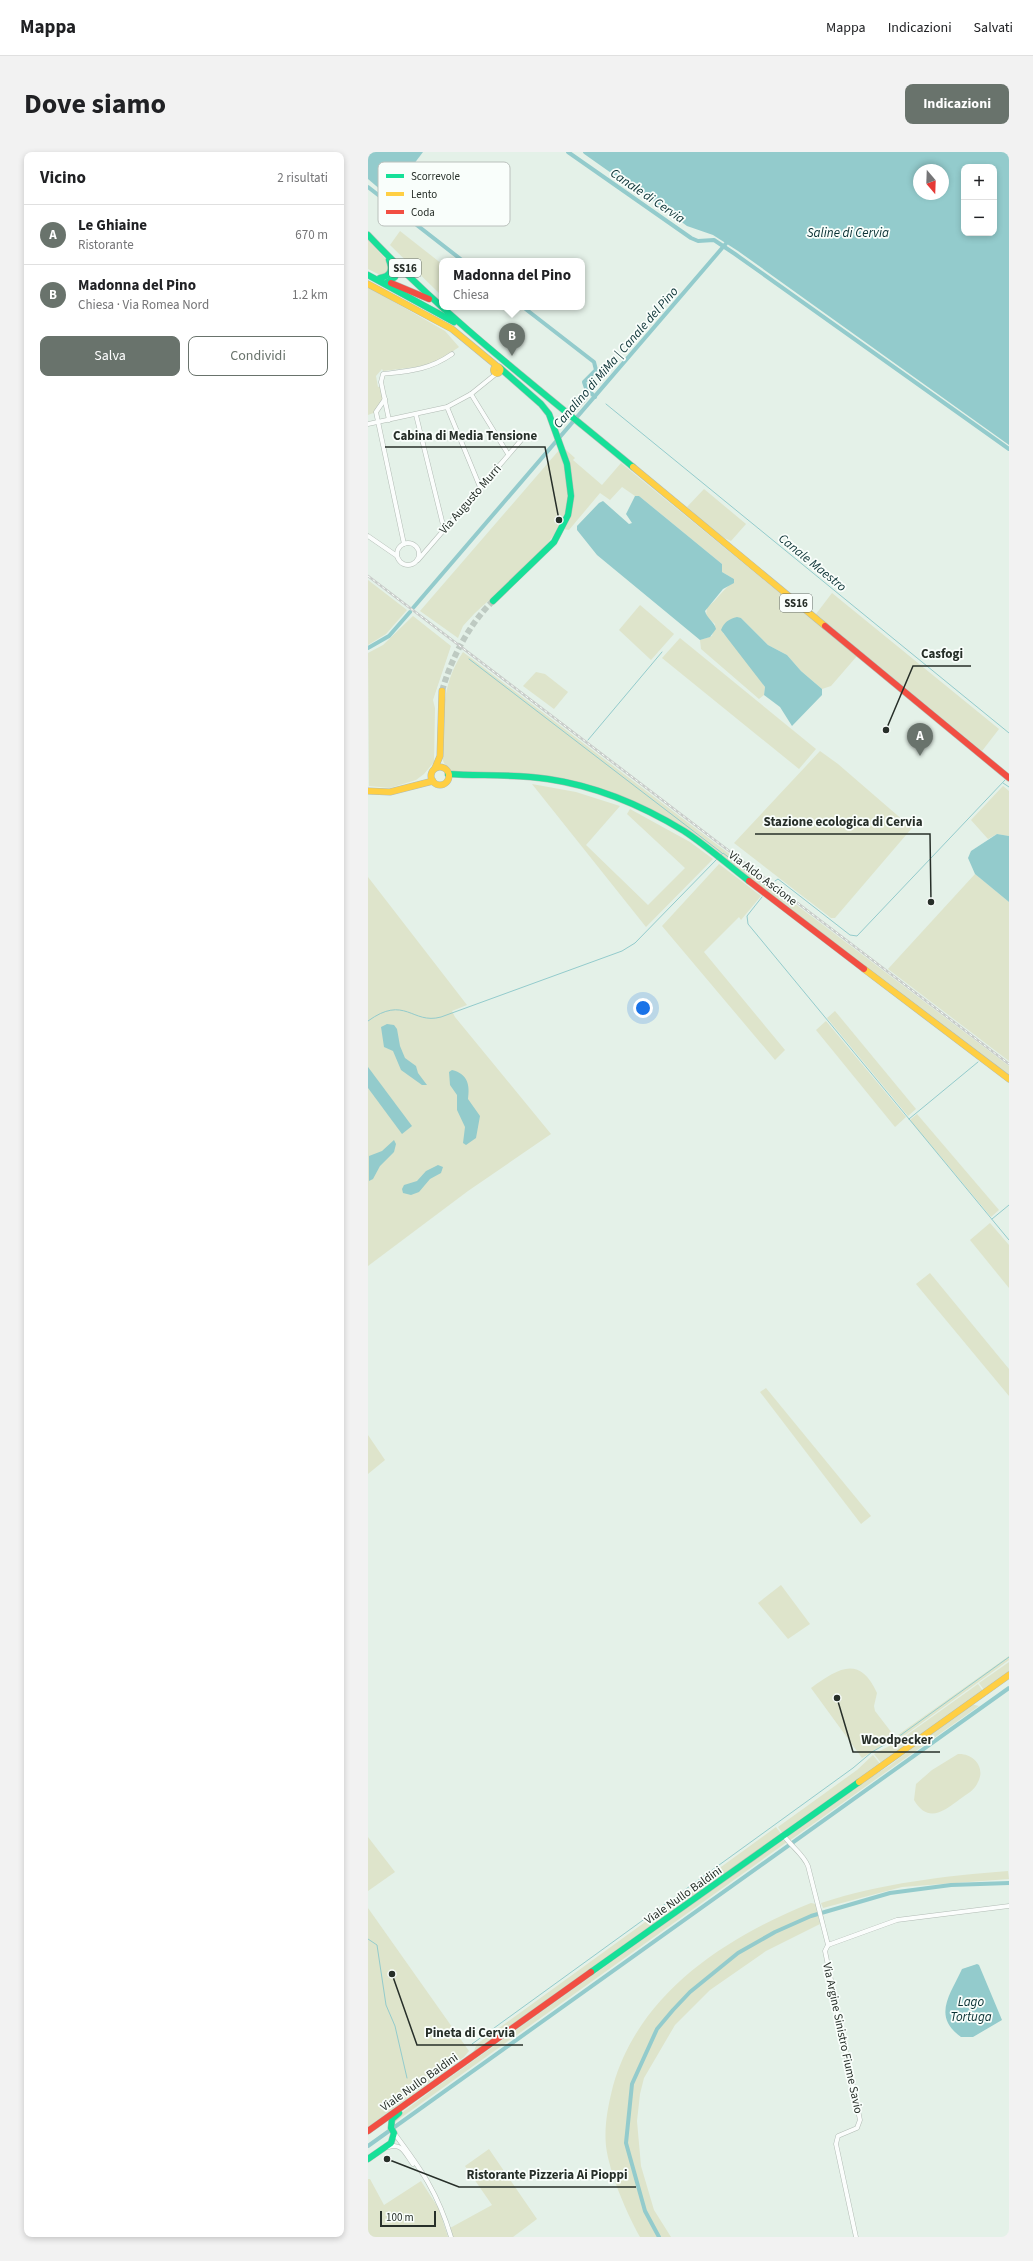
<!DOCTYPE html>
<html lang="it">
<head>
<meta charset="utf-8">
<style>
	:root { --surface:#fff; --page:#f2f2f2; --text:#202124; --muted:#757577; --line:#e0e0e0; --accent:#69736c }
	body { margin:0; font-family:"Source Sans 3",sans-serif; background:var(--page); color:var(--text) }
	.controls { position:absolute; right:12px; top:12px; display:grid; overflow:hidden; border-radius:8px; box-shadow:0 2px 6px #0003 }
	.controls button { width:36px; height:36px; display:grid; place-items:center; padding:0; border:0; border-bottom:1px solid var(--line); background:var(--surface); color:var(--text); font:20px sans-serif }
	.compass { position:absolute; left:545px; top:12px; width:36px; height:36px; border-radius:50%; background:var(--surface); box-shadow:0 2px 6px #0003; rotate:161deg }
	.scale { position:absolute; left:12px; bottom:10px; width:56px; box-sizing:border-box; padding-left:4px; border:2px solid #272f29; border-top:0; font-size:11px; line-height:14px; white-space:nowrap; color:#272f29; -webkit-text-stroke:3px #f9fefb; paint-order:stroke }
	.you { position:absolute; left:275px; top:856px; width:14px; height:14px; margin:-10px; border:3px solid #fff; border-radius:50%; background:#1a73e8; box-shadow:0 0 0 6px #1a73e833 }
	.badge { display:grid; place-items:center; width:26px; height:26px; border-radius:50%; background:var(--accent); color:#fff; font-size:13px; font-weight:700 }
	.pin { position:absolute; translate:-50% -33px; filter:drop-shadow(0 1px 2px #0008) }
	.pin::after { content:''; position:absolute; top:21px; width:14px; height:12px; background:inherit; clip-path:polygon(0 0,100% 0,50% 100%) }
	.popup { position:absolute; left:71px; top:106px; width:146px; height:52px; box-sizing:border-box; display:grid; place-content:center; border-radius:8px; background:var(--surface); filter:drop-shadow(0 1px 3px #0005); font-size:13px; white-space:nowrap; color:var(--muted) }
	.popup b { font-size:15px; color:var(--text) }
	.popup::after { content:''; position:absolute; left:50%; top:100%; margin-left:-8px; border:8px solid transparent; border-top-color:var(--surface) }
	.list { margin:0; padding:0; list-style:none }
	h2 { display:flex; justify-content:space-between; align-items:center; height:52px; margin:0; padding:0 16px; font-size:17px }
	h2 small { font-size:13px; font-weight:400; color:var(--muted) }
	.list li { display:grid; grid-template-columns:26px 1fr auto; gap:12px; align-items:center; box-sizing:border-box; height:60px; padding:0 16px; border-top:1px solid var(--line) }
	.list b { display:block; font-size:15px; white-space:nowrap }
	.list p { margin:0; font-size:13px; white-space:nowrap; color:var(--muted) }
	.list em { font-size:13px; font-style:normal; color:var(--muted) }
	.actions { display:flex; gap:8px; padding:12px 16px }
	.actions a { flex:1; padding:9px 0; border:1px solid var(--accent); border-radius:8px; text-align:center; font-size:14px; color:var(--accent) }
	.actions .main { background:var(--accent); color:#fff }
	.map { position:relative; flex:none; width:641px; height:2085px; overflow:hidden; border-radius:8px }
	header { display:flex; align-items:center; gap:24px; box-sizing:border-box; height:56px; padding:0 20px; background:var(--surface); border-bottom:1px solid var(--line) }
	header strong { font-size:19px }
	nav { display:flex; gap:22px; margin-inline-start:auto; font-size:14px }
	.intro { display:flex; align-items:center; justify-content:space-between; box-sizing:border-box; height:96px; padding:0 24px }
	h1 { margin:0; font-size:28px }
	.button { padding:10px 18px; border-radius:8px; background:var(--accent); color:#fff; font-size:14px; font-weight:700 }
	main { display:flex; gap:24px; padding:0 24px }
	aside { flex:1; background:var(--surface); border-radius:8px; box-shadow:0 2px 6px #0003 }
	.map>svg:first-child { display:block }
</style>
</head>
<body>
<header>
<strong>Mappa</strong>
<nav><a>Mappa</a><a>Indicazioni</a><a>Salvati</a></nav>
</header>
<div class="intro"><h1>Dove siamo</h1><a class="button">Indicazioni</a></div>
<main>
<aside>
<h2>Vicino<small>2 risultati</small></h2>
<ul class="list">
<li><span class="badge">A</span><div><b>Le Ghiaine</b><p>Ristorante</p></div><em>670 m</em></li>
<li><span class="badge">B</span><div><b>Madonna del Pino</b><p>Chiesa · Via Romea Nord</p></div><em>1.2 km</em></li>
</ul>
<div class="actions"><a class="main">Salva</a><a>Condividi</a></div>
</aside>
<div class="map">
<svg width="641" height="2085" viewBox="0 0 641 2085">
	<rect width="100%" height="100%" fill="#e4f1e8"/>
	<!-- green -->
	<g fill="#dee4cb">
		<path d="M 32,79 L 74,112 L 74,144 L 22,93 Z"/>
		<path d="M 0,88 L 22,112 L 21,120 L 14,124 L 0,117 Z"/>
		<path d="M 0,135 L 77,179 L 91,195 L 69,210 L 48,215 L 15,219 L 14,217 L 8,224 L 10,235 L 14,234 L 17,247 L 8,260 L 0,263 Z"/>
		<path d="M 192,297 C 199,318 204,339 198,360 C 189,393 131,438 106,462 L 95,474 L 90,486 L 52,459 Z"/>
		<path d="M 197,297 L 207,306 L 205,308 L 234,333 L 253,311 L 489,504 L 463,534 L 454,537 L 433,519 L 419,503 L 400,493 L 373,466 L 355,481 L 372,500 L 397,535 L 396,543 L 391,547 L 333,497 L 332,488 L 344,484 L 347,472 L 338,464 L 339,455 C 350,448 354,437 366,430 L 366,427 L 354,420 L 354,412 L 271,344 L 267,344 L 254,335 L 242,348 L 232,341 L 201,378 L 195,377 C 213,345 204,331 197,297 Z"/>
		<path d="M 336,337 L 378,372 L 363,389 L 350,383 L 319,355 Z"/>
		<path d="M 0,428 L 39,458 L 18,482 L 0,493 Z"/>
		<path d="M 464,441 L 631,577 L 614,599 L 448,462 Z"/>
		<path d="M 272,453 L 306,482 L 283,508 L 251,478 Z"/>
		<path d="M 45,464 L 83,494 L 65,548 L 67,556 L 66,610 L 56,622 L 48,628 L 22,636 L 1,634 L 0,501 L 15,493 Z"/>
		<path d="M 312,486 L 448,597 L 431,617 L 294,506 Z"/>
		<path d="M 95,500 L 641,914 L 641,924 L 431,764 L 420,754 L 408,747 L 321,681 L 215,632 L 83,620 L 76,611 L 74,606 C 76,565 72,535 95,500 Z"/>
		<path d="M 168,520 L 177,522 L 200,540 L 186,557 L 155,534 Z"/>
		<path d="M 452,599 L 470,612 L 544,676 L 467,766 L 463,766 L 366,691 Z"/>
		<path d="M 164,632 L 208,640 L 252,654 L 218,693 L 280,753 L 317,716 L 259,662 L 262,657 L 322,690 L 345,707 L 278,775 Z"/>
		<path d="M 635,634 L 641,639 L 641,684 L 629,682 L 620,687 L 603,668 Z"/>
		<path d="M 351,712 L 393,744 L 373,768 L 371,765 L 336,800 L 417,898 L 407,908 L 294,774 Z"/>
		<path d="M 607,722 L 641,750 L 641,909 L 520,817 Z"/>
		<path d="M 0,725 L 99,853 L 84,859 L 87,865 L 183,982 L 100,1039 L 0,1114 Z"/>
		<path d="M 467,859 L 548,957 L 540,964 L 459,866 Z"/>
		<path d="M 458,869 L 538,965 L 527,975 L 448,878 Z"/>
		<path d="M 549,962 L 631,1058 L 623,1065 L 542,968 Z"/>
		<path d="M 622,1071 L 641,1093 L 641,1136 L 602,1088 Z"/>
		<path d="M 562,1121 L 641,1217 L 641,1244 L 548,1132 Z"/>
		<path d="M 398,1236 L 503,1364 L 493,1372 L 392,1240 Z"/>
		<path d="M 0,1283 L 17,1308 L 0,1322 Z"/>
		<path d="M 413,1433 L 442,1472 L 420,1487 L 390,1451 Z"/>
		<path d="M 641,1504 L 641,1508 L 530,1588 L 527,1586 L 494,1606 L 443,1536 C 470,1517 491,1502 509,1541 L 506,1554 L 507,1559 L 527,1585 Z"/>
		<path d="M 641,1510 L 641,1521 L 616,1538 L 611,1531 Z"/>
		<path d="M 610,1532 L 615,1539 L 514,1612 L 506,1602 L 529,1590 Z"/>
		<path d="M 603,1552 L 611,1554 L 421,1689 L 419,1687 L 420,1684 L 500,1627 L 521,1614 Z"/>
		<path d="M 590,1602 C 605,1601 618,1615 610,1630 C 607,1638 599,1642 592,1647 C 576,1659 560,1672 546,1648 L 548,1632 L 564,1618 Z"/>
		<path d="M 505,1603 L 513,1613 L 415,1682 L 410,1675 L 489,1618 Z"/>
		<path d="M 408,1675 L 414,1683 L 104,1903 L 109,1892 Z"/>
		<path d="M 0,1685 L 27,1720 L 0,1739 Z"/>
		<path d="M 414,1688 L 419,1690 L 27,1970 L 27,1966 L 67,1936 Z"/>
		<path d="M 640,1719 L 641,1727 L 534,1735 L 455,1756 L 453,1751 C 514,1731 577,1724 640,1719 Z"/>
		<path d="M 443,1751 L 448,1752 L 452,1772 L 398,1799 L 342,1838 L 307,1873 L 276,1926 L 272,1942 L 269,1969 L 273,2014 L 286,2058 L 303,2085 L 272,2085 C 259,2062 241,2020 238,1994 C 236,1974 240,1954 245,1934 C 271,1841 358,1785 443,1751 Z"/>
		<path d="M 0,1756 L 101,1899 L 96,1905 L 0,1975 Z"/>
		<path d="M 121,1997 L 169,2067 L 145,2085 L 85,2085 L 82,2076 L 124,2053 L 97,2014 Z"/>
		<path d="M 0,2027 L 2,2027 L 16,2053 L 53,2029 L 71,2057 L 80,2085 L 0,2085 Z"/>
	</g>
	<!-- water -->
	<g fill="#93cbcc" fill-rule="evenodd">
		<path d="M 0,0 L 55,0 L 21,45 L 0,27 Z"/>
		<path d="M 219,0 L 641,0 L 641,293 L 370,99 L 345,83 L 319,74 ZM 596,15 L 626,15 L 626,81 L 596,81 ZM 551,18 L 575,18 L 575,42 L 551,42 Z"/>
		<path d="M 267,344 L 271,344 L 354,412 L 354,420 L 366,427 L 366,431 L 355,437 L 337,459 C 339,467 346,469 348,477 L 342,485 L 332,488 L 229,403 L 209,378 L 209,374 L 231,351 L 235,349 L 261,372 L 264,371 L 258,362 Z"/>
		<path d="M 369,465 L 373,466 L 400,493 L 419,503 L 433,519 L 454,537 L 454,543 L 424,574 L 412,555 L 396,543 L 397,535 L 353,478 C 356,470 361,467 369,465 Z"/>
		<path d="M 629,682 L 641,684 L 641,750 L 607,722 L 600,706 L 603,699 Z"/>
		<path d="M 19,872 L 26,873 L 29,877 L 32,894 L 37,906 L 48,914 L 50,921 L 59,933 L 54,933 L 33,918 L 25,899 L 16,895 L 13,875 Z"/>
		<path d="M 0,915 L 44,974 L 34,982 L 0,936 Z"/>
		<path d="M 84,918 C 100,922 102,933 100,947 L 112,964 L 108,986 L 98,993 L 95,991 L 97,975 L 89,958 L 89,943 L 82,933 L 81,920 Z"/>
		<path d="M 26,988 L 28,992 L 26,1000 L 12,1014 L 5,1027 L 1,1029 L 1,1004 L 14,999 Z"/>
		<path d="M 70,1013 L 75,1015 L 73,1021 L 62,1027 L 51,1040 L 43,1043 L 35,1041 L 34,1037 L 36,1033 L 49,1029 L 58,1019 Z"/>
		<path d="M 609,1812 L 611,1813 L 634,1868 L 605,1885 L 593,1885 C 564,1864 582,1843 594,1817 Z"/>
	</g>
	<g fill="none" stroke-linecap="round" stroke-linejoin="round">
		<!-- stream -->
		<g stroke="#93cbcc" stroke-width="1">
			<path d="M 238,252 L 641,581"/>
			<path d="M 101,507 L 354,701"/>
			<path d="M 220,588 L 294,500"/>
			<path d="M 635,631 L 641,635"/>
			<path d="M 353,703 L 355,701 L 401,736"/>
			<path d="M 407,729 L 410,727 L 482,783 L 489,784 L 637,628"/>
			<path d="M 400,738 L 402,735"/>
			<path d="M 394,745 L 379,764 L 380,772 L 641,1088"/>
			<path d="M 0,869 C 37,842 44,873 73,865 L 254,799 L 267,791 L 349,707"/>
			<path d="M 541,967 L 610,910"/>
			<path d="M 624,1067 L 641,1053"/>
			<path d="M 0,1787 L 9,1793 L 18,1853 L 27,1874 L 39,1926"/>
			<path d="M 104,1892 L 485,1616 L 504,1600 L 530,1585 L 641,1505"/>
		</g>
		<!-- canal -->
		<g stroke="#93cbcc" stroke-width="4">
			<path d="M 200,0 L 323,86 L 330,89 L 346,88 L 367,102 L 641,297"/>
			<path d="M 217,0 L 261,31"/>
			<path d="M 0,35 L 95,109"/>
			<path d="M 155,155 L 226,210 L 228,218 L 216,230 L 218,236 L 227,245"/>
			<path d="M 45,456 L 361,88"/>
			<path d="M 0,496 L 21,484 L 42,460"/>
			<path d="M 0,1994 L 641,1536"/>
			<path d="M 291,2085 L 277,2059 L 258,1991 L 264,1932 L 289,1877 L 305,1858 L 322,1840 L 370,1801 L 407,1780 L 443,1764 L 522,1741 L 583,1733 L 641,1731"/>
		</g>
		<!-- secondary-tunnel -->
		<path stroke="#becac2" stroke-width="6" stroke-dasharray="6 3" stroke-linecap="butt" d="M 74,539 C 83,507 101,472 125,449"/>
		<!-- street casing -->
		<g stroke="#b1bbb4" stroke-width="5">
			<g id="street">
				<path d="M 103,242 L 140,302"/>
				<path d="M 17,247 L 8,260 L 36,392"/>
				<path d="M 79,255 L 112,335"/>
				<path d="M 48,263 L 76,377"/>
				<path d="M 202,263 L 217,246"/>
				<path d="M 21,268 L 13,230 L 15,222 C 42,219 61,218 84,202"/>
				<path d="M 0,272 L 79,255 L 103,242 L 129,221"/>
				<path d="M 0,384 L 29,404"/>
				<circle cx="40" cy="402" r="11"/>
				<path d="M 50,408 L 155,286"/>
				<path d="M 416,1684 C 423,1694 436,1703 440,1714 L 460,1793 L 529,1768 L 641,1754"/>
				<path d="M 460,1793 L 457,1799 L 492,1968 L 489,1976 L 470,1984 L 468,1992 L 488,2085"/>
				<path d="M 26,1981 C 53,2017 70,2041 83,2085"/>
				<path d="M 21,1995 C 34,1990 38,2003 45,2012"/>
			</g>
		</g>
		<!-- fast casing -->
		<g stroke="#b1bbb4" stroke-width="7">
			<g id="fast">
				<path d="M 0,83 C 80,168 175,240 265,315"/>
				<path d="M 0,123 L 86,170"/>
				<path d="M 12,126 C 23,124 25,118 21,108"/>
				<path d="M 18,131 L 27,125 L 30,113"/>
				<path d="M 125,449 L 186,390 L 200,363 L 203,344 L 199,312 L 181,262 L 173,252 L 132,216"/>
				<path d="M 80,622 C 113,624 147,622 180,627 C 228,634 275,654 316,679 C 339,694 360,713 381,729"/>
				<path d="M 223,1820 L 491,1630"/>
				<path d="M 0,2007 L 23,1991 L 26,1981 L 23,1976 L 24,1967 L 31,1961"/>
			</g>
		</g>
		<!-- slow casing -->
		<g stroke="#b1bbb4" stroke-width="7">
			<g id="slow">
				<path d="M 0,132 L 84,177 L 130,215"/>
				<circle cx="129" cy="218" r="3.5"/>
				<path d="M 265,315 L 457,474"/>
				<circle cx="72" cy="624" r="9"/>
				<path d="M 67,616 L 72,604 L 74,539"/>
				<path d="M 0,639 L 22,640 L 65,629"/>
				<path d="M 496,817 L 641,927"/>
				<path d="M 491,1630 L 641,1523"/>
			</g>
		</g>
		<!-- jam casing -->
		<g stroke="#b1bbb4" stroke-width="7">
			<g id="jam">
				<path d="M 23,131 L 61,147"/>
				<path d="M 457,474 L 641,626"/>
				<path d="M 381,729 L 496,817"/>
				<path d="M 0,1979 L 223,1820"/>
			</g>
		</g>
		<!-- street -->
		<use href="#street" stroke="#fbfdfc" stroke-width="4"/>
		<!-- fast -->
		<use href="#fast" stroke="#16e098" stroke-width="6"/>
		<!-- slow -->
		<use href="#slow" stroke="#ffcf43" stroke-width="6"/>
		<!-- jam -->
		<use href="#jam" stroke="#f24e42" stroke-width="6"/>
		<!-- rail casing -->
		<g stroke="#c8ccc9" stroke-width="2.5">
			<path id="rail" d="M 0,424 L 641,912"/>
		</g>
		<!-- rail -->
		<use href="#rail" stroke="#f9fefb" stroke-width="1" stroke-dasharray="3" stroke-linecap="butt"/>
	</g>
	<g text-anchor="middle" stroke-width="3.5" stroke-linejoin="round" paint-order="stroke">
		<!-- shield labels -->
		<g fill="#f9fefb" stroke="#666d68" stroke-width="1">
			<rect x="21" y="107" width="32" height="18" rx="3"/>
			<rect x="412" y="442" width="32" height="18" rx="3"/>
		</g>
		<g font-size="11" font-weight="bold" fill="#272f29">
			<text x="37" y="120">SS16</text>
			<text x="428" y="455">SS16</text>
		</g>
		<!-- street labels -->
		<g font-size="12" fill="#272f29" stroke="#f9fefb">
			<text transform="translate(102 347) rotate(-49)" y="4">Via Augusto Murri</text>
			<text transform="translate(395 726) rotate(37)" y="4">Via Aldo Ascione</text>
			<text transform="translate(315 1743) rotate(-35)" y="4">Viale Nullo Baldini</text>
			<text transform="translate(475 1886) rotate(78)" y="4">Via Argine Sinistro Fiume Savio</text>
			<text transform="translate(51 1930) rotate(-35)" y="4">Viale Nullo Baldini</text>
		</g>
		<!-- water labels -->
		<g font-size="13" font-style="italic" fill="#0b3235" stroke="#f9fefb">
			<text transform="translate(280 43) rotate(34)" y="5">Canale di Cervia</text>
			<text x="480" y="85">Saline di Cervia</text>
			<text transform="translate(247 205) rotate(-49)" y="5">Canalino di MiMa | Canale del Pino</text>
			<text transform="translate(445 410) rotate(39)" y="5">Canale Maestro</text>
			<text x="603" y="1854">Lago<tspan x="603" dy="15">Tortuga</tspan></text>
		</g>
	</g>
	<!-- legend -->
	<rect x="10" y="10" width="132" height="64" rx="6" fill="#f9fefb" stroke="#bac0bc" stroke-width="1"/>
	<rect x="18" y="22" width="18" height="4" fill="#16e098"/>
	<rect x="18" y="40" width="18" height="4" fill="#ffcf43"/>
	<rect x="18" y="58" width="18" height="4" fill="#f24e42"/>
	<g font-size="11" fill="#272f29">
		<text x="43" y="28">Scorrevole</text>
		<text x="43" y="46">Lento</text>
		<text x="43" y="64">Coda</text>
	</g>
	<!-- callouts -->
	<path fill="none" stroke="#272f29" stroke-width="1.5" d="M191 368L177 295H17M518 578L545 514H603M563 750L562 682H387M469 1546L485 1600H572M24 1822L49 1893H155M19 2007L91 2035H268"/>
	<g fill="#272f29" stroke="#f9fefb" stroke-width="1.5">
		<circle cx="191" cy="368" r="4"/>
		<circle cx="518" cy="578" r="4"/>
		<circle cx="563" cy="750" r="4"/>
		<circle cx="469" cy="1546" r="4"/>
		<circle cx="24" cy="1822" r="4"/>
		<circle cx="19" cy="2007" r="4"/>
	</g>
	<g font-size="13" text-anchor="middle" font-weight="bold" fill="#272f29" stroke="#f9fefb" stroke-width="3.5" stroke-linejoin="round" paint-order="stroke">
		<text x="97" y="288">Cabina di Media Tensione</text>
		<text x="574" y="506">Casfogi</text>
		<text x="475" y="674">Stazione ecologica di Cervia</text>
		<text x="529" y="1592">Woodpecker</text>
		<text x="102" y="1885">Pineta di Cervia</text>
		<text x="179" y="2027">Ristorante Pizzeria Ai Pioppi</text>
	</g>
</svg>
<div class="controls">
<button>+</button>
<button>−</button>
</div>
<svg class="compass" viewBox="-18 -18 36 36"><path d="M0-13l5 13h-10z" fill="#e53935"/><path d="M0 13l5-13h-10z" fill="#757577"/></svg>
<div class="scale">100 m</div>
<div class="you"></div>
<div class="pin badge" style="left:552px;top:604px">A</div>
<div class="pin badge" style="left:144px;top:204px">B</div>
<div class="popup"><b>Madonna del Pino</b>Chiesa</div>
</div>
</main>
</body>
</html>
